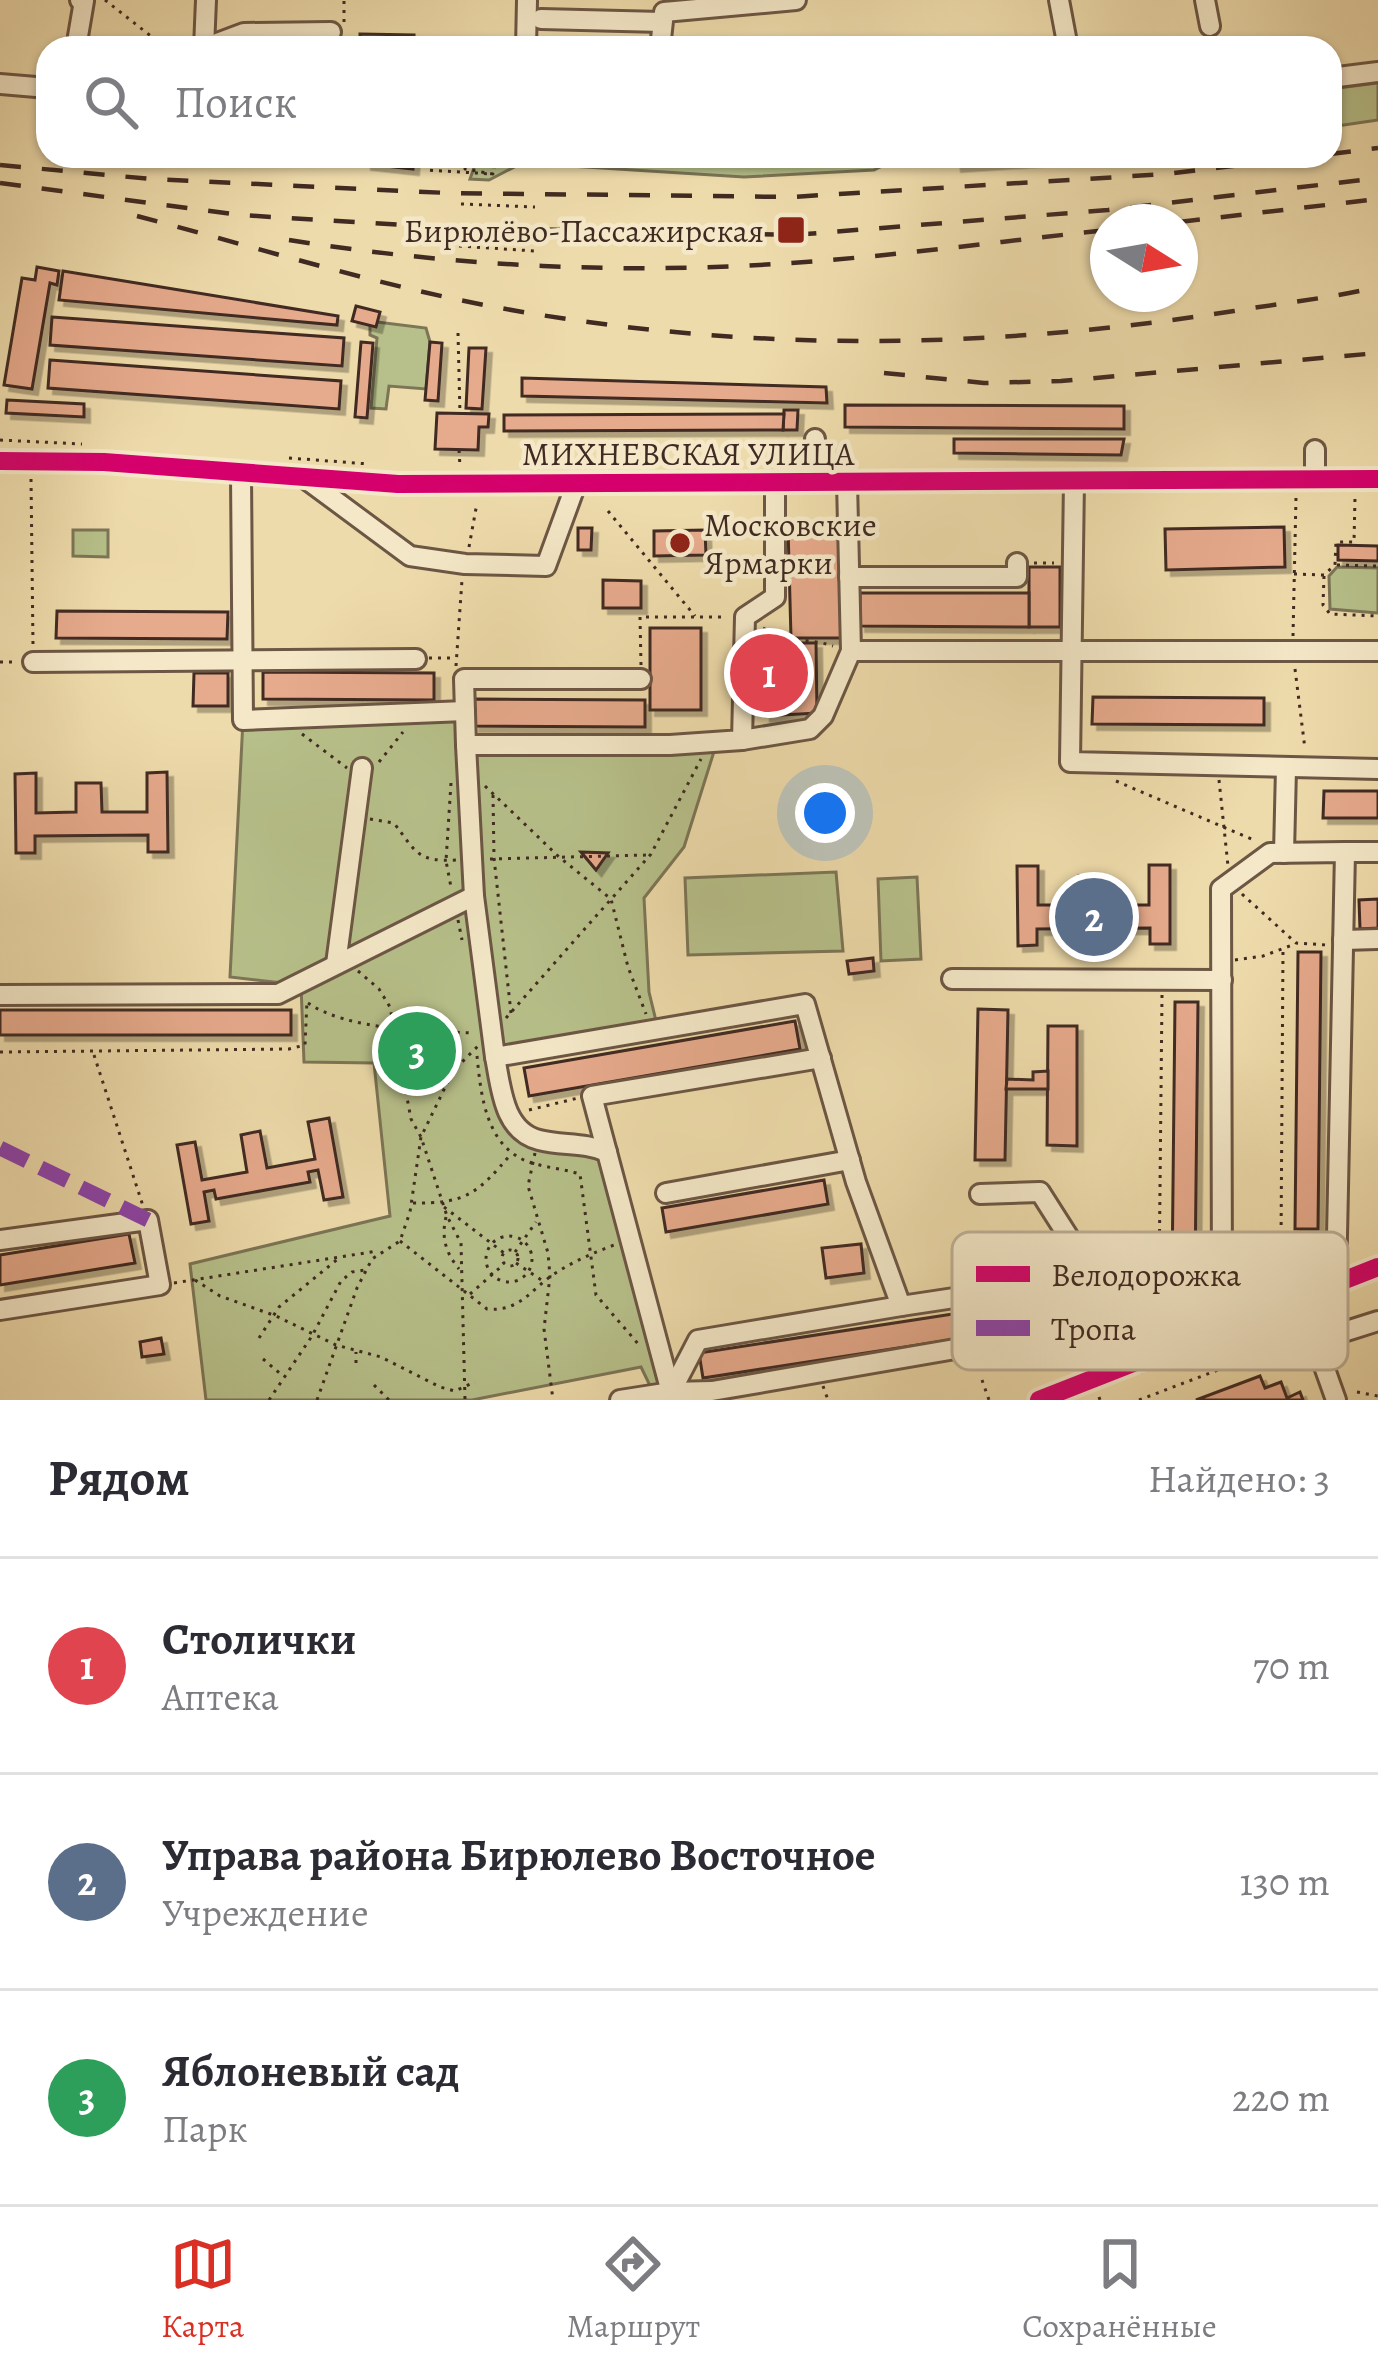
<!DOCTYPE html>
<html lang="ru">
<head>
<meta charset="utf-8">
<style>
	:root { --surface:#fff; --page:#f7f7f7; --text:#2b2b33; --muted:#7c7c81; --line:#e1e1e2; --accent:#d93025 }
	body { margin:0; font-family:Alegreya,serif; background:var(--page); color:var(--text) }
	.compass { position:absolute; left:1090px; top:204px; width:108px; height:108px; border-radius:50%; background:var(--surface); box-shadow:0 3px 9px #0004; rotate:101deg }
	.you { position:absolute; left:825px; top:813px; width:42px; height:42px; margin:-30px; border:9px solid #fff; border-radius:50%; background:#1a73e8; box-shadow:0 0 0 18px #1a73e833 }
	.badge { display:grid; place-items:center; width:78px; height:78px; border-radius:50%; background:var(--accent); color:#fff; font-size:39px; font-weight:700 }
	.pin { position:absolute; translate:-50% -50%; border:6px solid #fff; box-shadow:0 3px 12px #0006 }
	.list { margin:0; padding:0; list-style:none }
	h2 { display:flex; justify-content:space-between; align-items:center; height:156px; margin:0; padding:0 48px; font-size:51px }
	h2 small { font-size:39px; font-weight:400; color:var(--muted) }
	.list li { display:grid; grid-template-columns:78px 1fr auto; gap:36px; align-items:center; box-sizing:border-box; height:216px; padding:0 48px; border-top:3px solid var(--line) }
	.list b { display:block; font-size:45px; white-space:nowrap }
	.list p { margin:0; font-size:39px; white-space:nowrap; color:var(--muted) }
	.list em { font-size:39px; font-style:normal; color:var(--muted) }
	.icon { flex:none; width:66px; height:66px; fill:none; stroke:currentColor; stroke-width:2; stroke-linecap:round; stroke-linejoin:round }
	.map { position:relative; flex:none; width:1378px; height:1400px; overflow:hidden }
	.search { position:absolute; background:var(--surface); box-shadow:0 3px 9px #0004; left:36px; right:36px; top:36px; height:132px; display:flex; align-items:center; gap:30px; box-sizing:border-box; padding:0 42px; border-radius:36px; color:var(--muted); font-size:45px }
	.sheet { height:804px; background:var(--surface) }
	nav { display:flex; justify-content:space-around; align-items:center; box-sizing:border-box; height:168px; border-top:3px solid var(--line); background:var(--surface); font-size:33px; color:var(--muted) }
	nav a { display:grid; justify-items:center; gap:6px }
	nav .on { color:var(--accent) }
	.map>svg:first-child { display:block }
</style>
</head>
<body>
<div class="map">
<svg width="1378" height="1400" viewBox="0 0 1378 1400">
	<defs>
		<filter id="shadow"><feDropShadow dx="5.5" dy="5.5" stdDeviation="0" flood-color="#0004"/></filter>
	</defs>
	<rect width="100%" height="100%" fill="#eedbab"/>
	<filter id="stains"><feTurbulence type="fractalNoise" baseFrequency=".00167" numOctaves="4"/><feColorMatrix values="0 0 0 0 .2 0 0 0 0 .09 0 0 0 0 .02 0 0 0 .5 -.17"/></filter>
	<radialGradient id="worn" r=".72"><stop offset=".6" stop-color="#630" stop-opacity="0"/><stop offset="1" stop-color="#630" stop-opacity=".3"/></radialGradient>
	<!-- green -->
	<g fill="#b7c08a" stroke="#7c7556" stroke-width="3">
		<path d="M 1378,83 L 1378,120 L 1330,127 L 1330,89 Z"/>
		<path d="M 496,156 L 902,156 L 874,170 L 744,177 L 522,163 L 489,180 L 470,179 L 475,165 L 495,167 L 502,159 Z"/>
		<path d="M 377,322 L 426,328 L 430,342 L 426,389 L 389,386 L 386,409 L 371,408 L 377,338 L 370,335 L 370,325 Z"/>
		<path d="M 73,530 L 108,530 L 108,557 L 73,556 Z"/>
		<path d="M 1337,567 L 1378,568 L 1378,613 L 1330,609 L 1329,576 Z"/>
		<path d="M 465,711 L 466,744 L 717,742 L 684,847 L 644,898 L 649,992 L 658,1029 L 496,1057 L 519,1130 L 607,1152 L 671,1392 L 654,1394 L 641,1367 L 472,1400 L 206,1400 L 190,1264 L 390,1216 L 374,1063 L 304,1062 L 301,985 L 230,977 L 243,720 Z"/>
		<path d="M 836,872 L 843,951 L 688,955 L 685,878 Z"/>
		<path d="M 917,877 L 921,959 L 881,961 L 878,879 Z"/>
	</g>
	<!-- building -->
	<g fill="#e6aa8c" stroke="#402a22" stroke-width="3" filter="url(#shadow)">
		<path d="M 360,34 L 414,35 L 414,48 L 360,48 Z"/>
		<path d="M 366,156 L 414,156 L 413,169 L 366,164 Z"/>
		<path d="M 955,156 L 1046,156 L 1046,160 L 956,166 Z"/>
		<path d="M 37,267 L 59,271 L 57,285 L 50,283 L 32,389 L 4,385 L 22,278 L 35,280 Z"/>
		<path d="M 63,271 L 338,316 L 337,325 L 59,300 Z"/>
		<path d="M 356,306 L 380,312 L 376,327 L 352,321 Z"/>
		<path d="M 52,317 L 344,338 L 342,366 L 50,345 Z"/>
		<path d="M 361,342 L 373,343 L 367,418 L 355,417 Z"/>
		<path d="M 430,342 L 442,343 L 438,401 L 425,400 Z"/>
		<path d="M 469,348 L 486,348 L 482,409 L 466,408 Z"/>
		<path d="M 50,360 L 341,381 L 339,409 L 48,388 Z"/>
		<path d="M 522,378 L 826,387 L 827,403 L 522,396 Z"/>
		<path d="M 7,400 L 84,404 L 84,417 L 6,413 Z"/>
		<path d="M 845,405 L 1124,406 L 1124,429 L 845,427 Z"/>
		<path d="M 784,410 L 798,410 L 797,430 L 783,430 Z"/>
		<path d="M 437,413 L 489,414 L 488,427 L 479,427 L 478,450 L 435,449 Z"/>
		<path d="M 784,414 L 783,430 L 504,431 L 504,415 Z"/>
		<path d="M 954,439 L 1124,439 L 1121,455 L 954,453 Z"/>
		<path d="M 839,526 L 842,638 L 791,638 L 788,527 Z"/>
		<path d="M 1284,527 L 1285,567 L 1166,570 L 1165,529 Z"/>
		<path d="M 578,528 L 592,528 L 591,550 L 578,550 Z"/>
		<path d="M 705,530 L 706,555 L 654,556 L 654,531 Z"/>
		<path d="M 1338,545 L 1378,546 L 1378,561 L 1338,560 Z"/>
		<rect x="1029" y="567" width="31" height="60"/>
		<path d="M 603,580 L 641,581 L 641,608 L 603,608 Z"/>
		<path d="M 860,593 L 1029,593 L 1029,627 L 860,626 Z"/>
		<path d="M 57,611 L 228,612 L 227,639 L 56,638 Z"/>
		<rect x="650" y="628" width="51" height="82"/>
		<path d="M 764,643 L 816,643 L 817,713 L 765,716 Z"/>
		<path d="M 263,672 L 434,673 L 434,700 L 263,699 Z"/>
		<path d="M 194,673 L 228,673 L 228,706 L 193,706 Z"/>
		<path d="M 1093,697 L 1264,698 L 1264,725 L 1092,724 Z"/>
		<path d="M 474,699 L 645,700 L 645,727 L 474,726 Z"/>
		<path d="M 167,772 L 168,852 L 148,852 L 148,835 L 35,836 L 35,853 L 16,853 L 15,774 L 36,773 L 36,813 L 76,812 L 76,783 L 101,783 L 102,812 L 147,812 L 147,773 Z"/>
		<path d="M 1324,791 L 1378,791 L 1378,818 L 1323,818 Z"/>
		<path d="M 581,852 L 608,853 L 596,870 Z"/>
		<path d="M 1149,865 L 1170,865 L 1170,944 L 1150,944 L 1150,928 L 1037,929 L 1037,945 L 1018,946 L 1017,866 L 1038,866 L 1038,905 L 1079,905 L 1079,876 L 1104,875 L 1104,905 L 1149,905 Z"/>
		<path d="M 1378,899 L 1378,928 L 1360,929 L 1359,900 Z"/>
		<path d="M 1298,952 L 1321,952 L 1318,1229 L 1295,1229 Z"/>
		<path d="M 873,958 L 874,971 L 849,974 L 847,961 Z"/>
		<path d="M 1175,1002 L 1198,1002 L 1195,1279 L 1172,1279 Z"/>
		<path d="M 978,1009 L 1008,1010 L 1005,1160 L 975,1160 Z"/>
		<rect x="0" y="1010" width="291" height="25"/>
		<path d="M 795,1021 L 800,1049 L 529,1096 L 524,1068 Z"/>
		<path d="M 1048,1026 L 1077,1026 L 1077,1146 L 1047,1145 Z"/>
		<path d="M 1048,1071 L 1048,1089 L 1006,1089 L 1007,1079 L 1033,1080 L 1033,1072 Z"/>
		<path d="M 329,1118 L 343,1197 L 324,1200 L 318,1170 L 308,1172 L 310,1182 L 216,1199 L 214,1190 L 204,1192 L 209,1221 L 191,1224 L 177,1145 L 195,1142 L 202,1180 L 247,1172 L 241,1135 L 260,1131 L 267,1168 L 315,1159 L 308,1122 Z"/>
		<path d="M 824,1180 L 828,1204 L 666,1232 L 662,1208 Z"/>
		<path d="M 129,1234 L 135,1263 L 0,1285 L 0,1255 Z"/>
		<path d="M 861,1244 L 864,1273 L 826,1278 L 822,1248 Z"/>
		<path d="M 1063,1297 L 1067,1322 L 703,1378 L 699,1353 Z"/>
		<path d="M 161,1338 L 164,1354 L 142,1357 L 140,1342 Z"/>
		<path d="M 1260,1376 L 1265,1388 L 1281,1382 L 1287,1398 L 1300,1392 L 1303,1400 L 1196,1400 Z"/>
	</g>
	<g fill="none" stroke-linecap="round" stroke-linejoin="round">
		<!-- minor casing -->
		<g stroke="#6c5644" stroke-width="24">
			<g id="minor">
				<path d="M 1059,0 L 1068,48"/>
				<path d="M 1205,0 L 1210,26"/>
				<path d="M 541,19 L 662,22"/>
				<path d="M 76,48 L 84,1 L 80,0"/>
				<path d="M 204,48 L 244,33 L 331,32"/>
				<path d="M 204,48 L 206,0"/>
				<path d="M 526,48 L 527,0"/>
				<path d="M 660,48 L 664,12 L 796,0"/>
				<path d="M 1330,78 L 1378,72"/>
				<path d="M 0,84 L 48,88"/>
				<path d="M 815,439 L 816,482"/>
				<path d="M 0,461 L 104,462 L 398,484 L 1378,479"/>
				<path d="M 241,475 L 243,720 L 465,711"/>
				<path d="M 306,479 L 410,556 L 465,564 L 546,566 L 576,484"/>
				<path d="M 1315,479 L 1315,450"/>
				<path d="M 1074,481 L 1070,762 L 1378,769"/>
				<path d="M 849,577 L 1017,577 L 1017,563"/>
				<path d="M 851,651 L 1378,651"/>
				<path d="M 33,662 L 416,659"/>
				<path d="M 641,679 L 464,679 L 466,745 L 670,745 L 742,740 L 745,617 L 775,597 L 775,482"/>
				<path d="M 742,740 L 810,729 L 823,716 L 851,651 L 847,482"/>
				<path d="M 466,745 L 474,896 L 495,1057 L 805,1004 L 856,1182 L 901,1306 L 1094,1277 L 1126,1326 L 1138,1362"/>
				<path d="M 1345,852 L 1378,852"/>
				<path d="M 1284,853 L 1286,768"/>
				<path d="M 1343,940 L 1378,939"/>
				<path d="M 336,964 L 362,768"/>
				<path d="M 952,979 L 1222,980"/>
				<path d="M 0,995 L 278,994 L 474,896"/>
				<path d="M 495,1057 C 501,1087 503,1131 539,1140 C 562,1146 584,1142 607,1152"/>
				<path d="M 666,1193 L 850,1160"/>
				<path d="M 980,1194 L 1040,1192 L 1094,1277"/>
				<path d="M 0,1240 L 148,1220 L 160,1285 L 0,1310"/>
				<path d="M 1300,1299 L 1336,1400"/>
				<path d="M 1229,1325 L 1222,1289 L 1221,889 L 1270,853 L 1345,852 L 1336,1284"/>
				<path d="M 1315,1341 L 1378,1321"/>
				<path d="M 671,1392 L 698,1340 L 901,1306"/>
				<path d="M 620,1400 L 671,1392 L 712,1391 L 1071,1329 L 1117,1311"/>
				<path d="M 673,1400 L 592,1096 L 821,1058"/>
				<path d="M 1039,1400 L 1378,1267"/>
			</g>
		</g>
		<!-- path -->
		<g stroke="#402a22" stroke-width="3" stroke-dasharray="3 6" stroke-linecap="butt">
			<path d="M 105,0 L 166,48"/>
			<path d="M 344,22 L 344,0"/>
			<path d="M 426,156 L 426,170 L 493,174 L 465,169 L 466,156"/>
			<path d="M 461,204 L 535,207"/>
			<path d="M 459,246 L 535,251"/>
			<path d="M 458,333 L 460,414"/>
			<path d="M 0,440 L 82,444"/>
			<path d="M 459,450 L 460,467"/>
			<path d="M 289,458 L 369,464"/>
			<path d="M 31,479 L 33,645"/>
			<path d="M 608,511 L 695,616"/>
			<path d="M 469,547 L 477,503"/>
			<path d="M 1034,563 L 1054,563"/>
			<path d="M 1337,565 L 1378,566"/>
			<path d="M 1294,574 L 1324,575 L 1335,565 L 1336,542 L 1354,542 L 1355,497"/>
			<path d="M 1324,576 L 1323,605 L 1330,614 L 1378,616"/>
			<path d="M 763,628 C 789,644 806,637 833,646"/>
			<path d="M 1293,636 L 1296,497"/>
			<path d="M 429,658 L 456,658"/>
			<path d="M 0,662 L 16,662"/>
			<path d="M 641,665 L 640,617 L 727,617"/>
			<path d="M 456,666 L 462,580"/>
			<path d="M 1295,669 L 1305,749"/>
			<path d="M 302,734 L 347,768"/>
			<path d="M 379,762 L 403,732"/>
			<path d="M 1219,780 L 1228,866"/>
			<path d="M 1116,781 L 1256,841"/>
			<path d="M 451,783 L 446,861 L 451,887"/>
			<path d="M 485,786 L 558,856 L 611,899 L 628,967 L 646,1014"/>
			<path d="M 493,795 L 494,858 L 511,1013"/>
			<path d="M 370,819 L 394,823 C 416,852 417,862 456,860"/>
			<path d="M 490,859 L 648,855"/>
			<path d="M 1242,894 L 1296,943 L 1327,945"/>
			<path d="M 458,920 L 462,940"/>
			<path d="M 1235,960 L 1263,956 L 1295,944"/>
			<path d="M 358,971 L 379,989 L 390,1007 L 411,1119 L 421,1137 L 447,1216 L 461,1243 L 465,1400"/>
			<path d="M 1162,995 L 1159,1283 L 1169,1309"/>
			<path d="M 308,1003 C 347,1030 425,1031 473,1033"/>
			<path d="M 506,1018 L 651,854 L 701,759"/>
			<path d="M 0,1052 L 289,1049 L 305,1045 L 307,1001"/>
			<path d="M 94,1055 L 143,1206"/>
			<path d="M 477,1056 C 481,1096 486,1149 532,1163 C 548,1168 564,1169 580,1174 L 596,1295 L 640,1346"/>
			<path d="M 529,1110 L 578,1098"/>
			<path d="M 535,1153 L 528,1186 L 548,1253 L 550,1276 L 544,1329 L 553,1400"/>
			<path d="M 413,1203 C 466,1204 478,1193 511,1154"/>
			<path d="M 444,1207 L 504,1253"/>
			<path d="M 446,1217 C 441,1238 446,1253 459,1269"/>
			<circle cx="509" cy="1259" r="23"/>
			<path d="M 400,1241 L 487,1309 C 520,1312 530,1290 554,1274 C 574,1261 595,1252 617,1244"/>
			<path d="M 1281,1243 L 1283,950"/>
			<circle cx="510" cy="1258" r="8"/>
			<path d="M 515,1252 L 536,1222"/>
			<path d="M 516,1263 L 543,1281"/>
			<path d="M 195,1280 L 220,1296 L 276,1316 L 336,1345 L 381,1357 L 440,1387 L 455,1391 L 475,1382"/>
			<path d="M 174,1283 L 378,1251"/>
			<path d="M 1124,1289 L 1169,1309"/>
			<path d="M 470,1294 L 503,1265"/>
			<path d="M 259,1338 L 279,1307 L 339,1258"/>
			<path d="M 263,1359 L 283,1376"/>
			<path d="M 356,1363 L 356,1352"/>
			<path d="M 982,1380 L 989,1400"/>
			<path d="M 374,1385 L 389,1400"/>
			<path d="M 823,1386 L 828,1400"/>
			<path d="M 1357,1392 L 1378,1396"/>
			<path d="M 1099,1397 L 1100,1400"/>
			<path d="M 269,1400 L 312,1336 L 341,1281 L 352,1272 L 365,1270"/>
			<path d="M 317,1400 L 357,1288 L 372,1259 L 400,1241 L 410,1212 L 421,1137 L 453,1071 L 478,1046"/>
			<path d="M 1139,1400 L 1297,1340"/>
		</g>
		<!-- minor -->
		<use href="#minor" stroke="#f4e8c8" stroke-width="18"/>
		<!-- rail -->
		<g stroke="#402a22" stroke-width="4.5" stroke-dasharray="21 21" stroke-linecap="butt">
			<path d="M 1330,154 L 1378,148"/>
			<path d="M 0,165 L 151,179 L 448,193 L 791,197 L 1167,174 L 1313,156"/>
			<path d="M 0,183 L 240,215 L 436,227 L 793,235 L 1108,210 L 1378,178"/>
			<path d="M 137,216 C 263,249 389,289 517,311 C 759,353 992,349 1234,311 C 1282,303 1331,298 1378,287"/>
			<path d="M 1179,222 L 1378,199"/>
			<path d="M 289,240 C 452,266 625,275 790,263 C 896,256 1002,241 1108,230"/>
			<path d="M 884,373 L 984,383 L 1061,381 L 1378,353"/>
		</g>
		<!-- quiet -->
		<path stroke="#8e44ad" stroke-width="15" stroke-dasharray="30 15" stroke-linecap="butt" d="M 0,1148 L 148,1220"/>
		<!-- cycleway casing -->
		<g stroke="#f4e8c8" stroke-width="26">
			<g id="cycleway">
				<path d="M 0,461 L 104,462 L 398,484 L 1378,479"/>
				<path d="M 1039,1400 L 1378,1267"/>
			</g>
		</g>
		<!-- cycleway -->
		<use href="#cycleway" stroke="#d6006c" stroke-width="18"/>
	</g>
	<!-- markers -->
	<g fill="#8f2418" stroke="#f4e8c8" stroke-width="4.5">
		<rect x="776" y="215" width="30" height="30" rx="6"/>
		<circle cx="680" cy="543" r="12"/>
	</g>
	<g text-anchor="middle" stroke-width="9" stroke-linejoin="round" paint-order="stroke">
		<!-- poi labels -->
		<g font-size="33" fill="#402a22" stroke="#f4e8c8" text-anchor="end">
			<text x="764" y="242">Бирюлёво-Пассажирская</text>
			<text x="704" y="536" text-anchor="start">Московские<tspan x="704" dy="38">Ярмарки</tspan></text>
		</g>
		<!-- street labels -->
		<g font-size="33" fill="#402a22" stroke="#f4e8c8">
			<text x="688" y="465">МИХНЕВСКАЯ УЛИЦА</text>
		</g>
	</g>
	<!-- legend -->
	<rect x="952" y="1232" width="396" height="138" rx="18" fill="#f4e8c8" stroke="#beaf96" stroke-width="3"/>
	<rect x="976" y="1266" width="54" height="16" fill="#d6006c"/>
	<rect x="976" y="1320" width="54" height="16" fill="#8e44ad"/>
	<g font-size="33" fill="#402a22">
		<text x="1051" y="1286">Велодорожка</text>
		<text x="1051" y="1340">Тропа</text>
	</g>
	<rect width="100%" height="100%" filter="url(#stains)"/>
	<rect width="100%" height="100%" fill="url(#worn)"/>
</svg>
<svg class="compass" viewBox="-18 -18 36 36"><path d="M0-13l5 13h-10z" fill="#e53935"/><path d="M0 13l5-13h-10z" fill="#7c7c81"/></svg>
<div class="you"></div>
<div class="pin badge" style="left:769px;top:673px;background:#e0444e">1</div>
<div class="pin badge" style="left:1094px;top:917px;background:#5c6f8a">2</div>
<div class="pin badge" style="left:417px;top:1051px;background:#2e9e5b">3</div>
<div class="search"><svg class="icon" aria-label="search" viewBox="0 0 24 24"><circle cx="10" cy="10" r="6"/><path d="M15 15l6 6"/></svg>Поиск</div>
</div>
<section class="sheet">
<h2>Рядом<small>Найдено: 3</small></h2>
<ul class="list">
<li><span class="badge" style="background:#e0444e">1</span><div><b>Столички</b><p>Аптека</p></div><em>70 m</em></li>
<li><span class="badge" style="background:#5c6f8a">2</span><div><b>Управа района Бирюлево Восточное</b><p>Учреждение</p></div><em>130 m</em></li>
<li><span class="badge" style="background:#2e9e5b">3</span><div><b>Яблоневый сад</b><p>Парк</p></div><em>220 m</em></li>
</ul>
</section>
<nav>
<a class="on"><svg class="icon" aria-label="map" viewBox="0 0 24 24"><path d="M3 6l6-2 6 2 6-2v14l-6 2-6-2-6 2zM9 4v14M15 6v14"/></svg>Карта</a>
<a><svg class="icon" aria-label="directions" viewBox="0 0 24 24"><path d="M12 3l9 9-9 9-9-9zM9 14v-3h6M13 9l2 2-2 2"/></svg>Маршрут</a>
<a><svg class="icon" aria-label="saved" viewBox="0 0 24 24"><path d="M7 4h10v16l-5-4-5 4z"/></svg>Сохранённые</a>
</nav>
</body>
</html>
